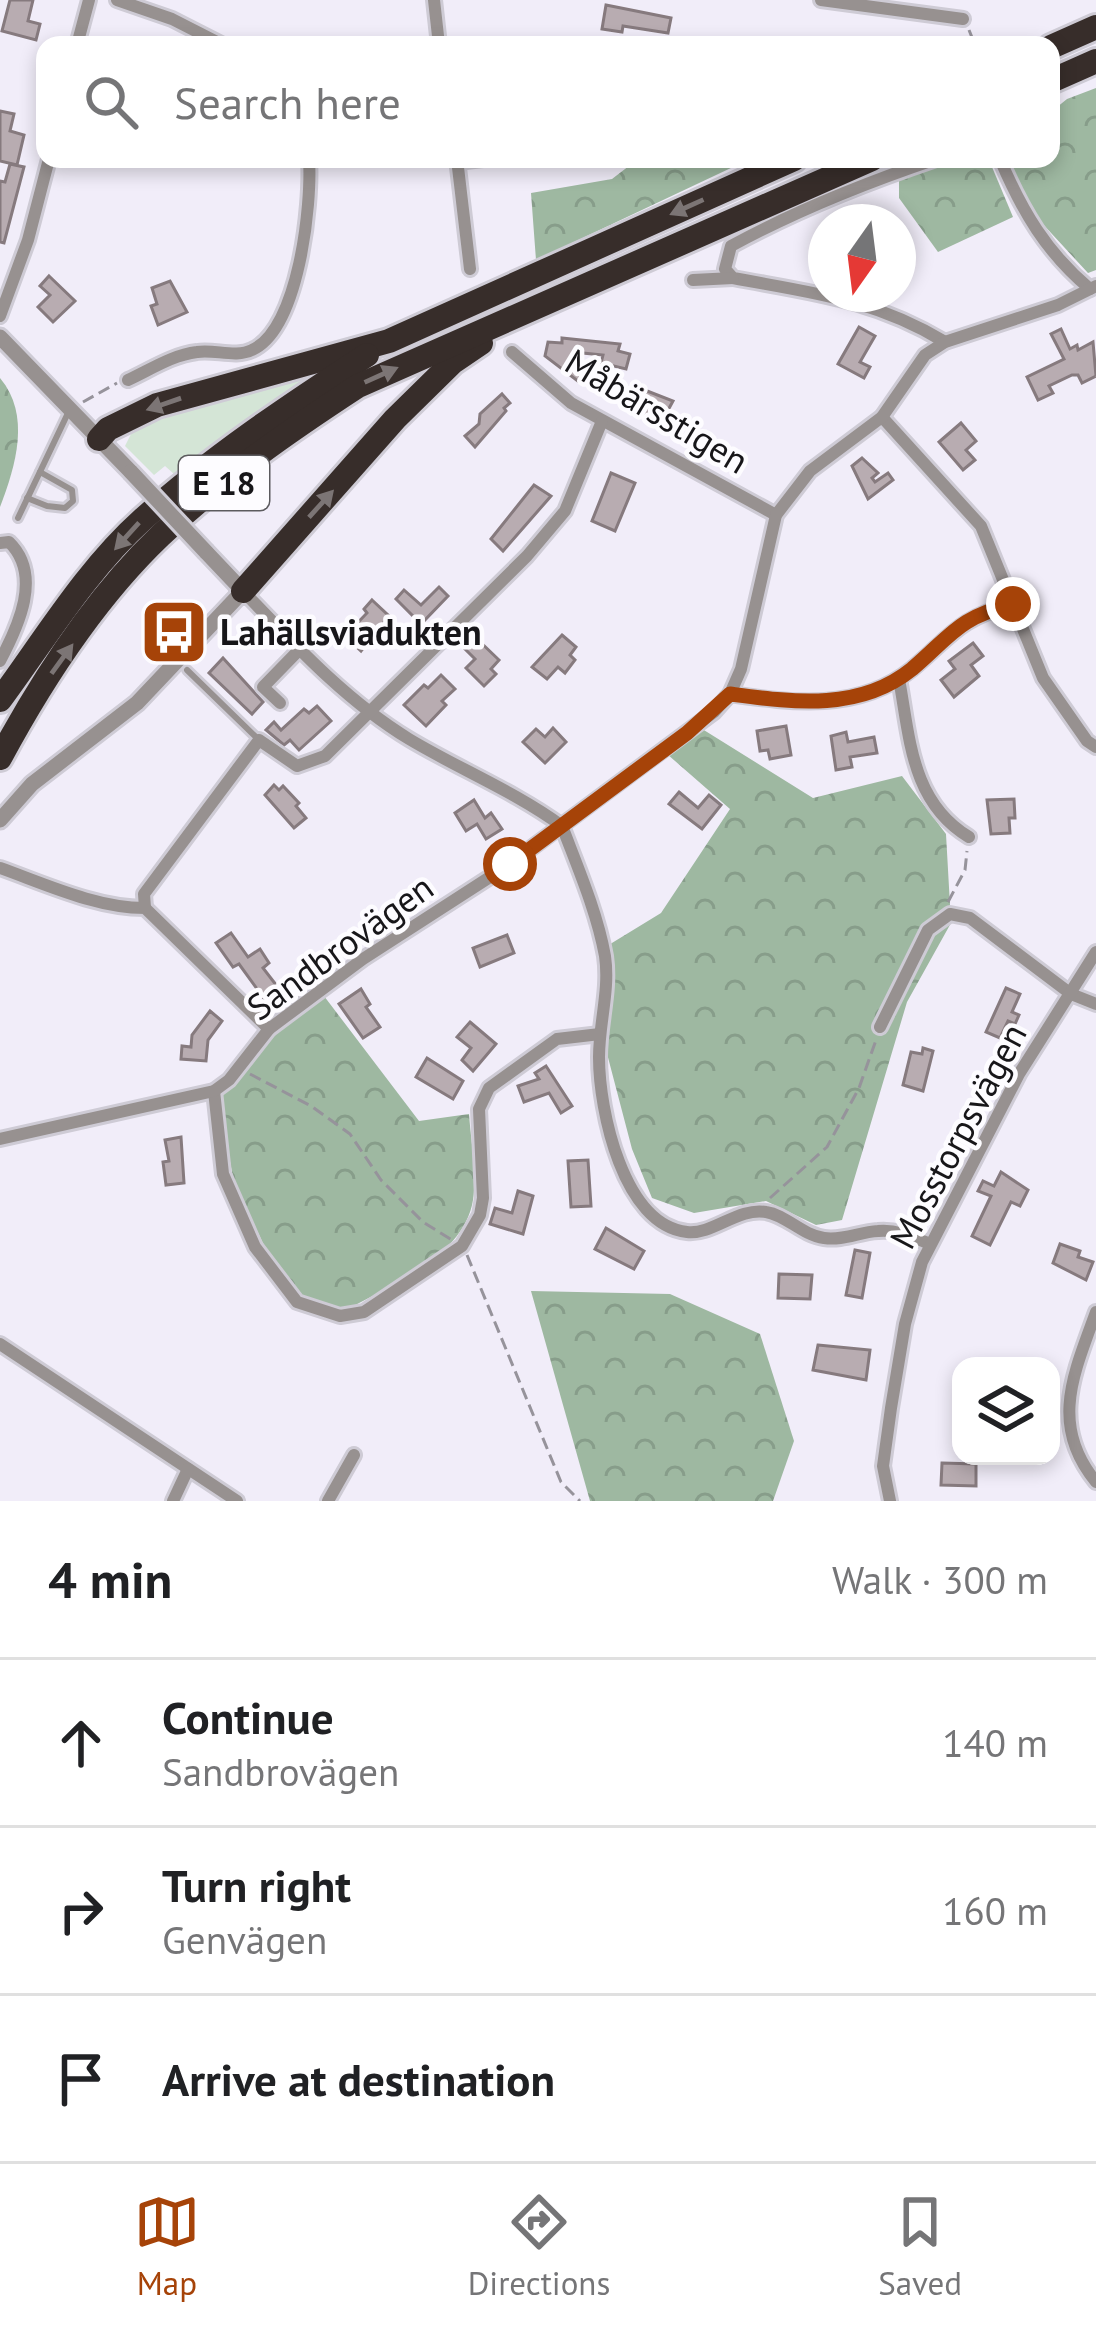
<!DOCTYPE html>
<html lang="en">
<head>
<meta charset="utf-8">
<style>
	:root { --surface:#fff; --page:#f6f6f6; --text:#202124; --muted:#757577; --line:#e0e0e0; --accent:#a64308 }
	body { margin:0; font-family:"PT Sans",sans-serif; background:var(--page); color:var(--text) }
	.controls { position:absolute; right:36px; bottom:36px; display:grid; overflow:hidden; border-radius:24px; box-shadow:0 6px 18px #0003 }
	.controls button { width:108px; height:108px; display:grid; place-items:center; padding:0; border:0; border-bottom:3px solid var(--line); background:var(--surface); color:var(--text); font:60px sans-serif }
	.compass { position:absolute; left:808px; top:204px; width:108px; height:108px; border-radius:50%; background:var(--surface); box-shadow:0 6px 18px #0003; rotate:194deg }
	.stop { position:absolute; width:36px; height:36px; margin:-27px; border:9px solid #a64308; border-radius:50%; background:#fff }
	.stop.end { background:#a64308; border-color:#fff; box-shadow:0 3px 12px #0008 }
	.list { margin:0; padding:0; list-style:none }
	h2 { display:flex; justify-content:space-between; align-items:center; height:156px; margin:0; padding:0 48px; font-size:51px }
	h2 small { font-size:39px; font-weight:400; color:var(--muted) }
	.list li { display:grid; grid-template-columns:78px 1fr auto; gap:36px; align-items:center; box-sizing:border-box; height:168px; padding:0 48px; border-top:3px solid var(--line) }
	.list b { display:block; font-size:45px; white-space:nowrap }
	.list p { margin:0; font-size:39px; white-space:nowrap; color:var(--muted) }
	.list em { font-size:39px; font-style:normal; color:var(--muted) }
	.icon { flex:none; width:66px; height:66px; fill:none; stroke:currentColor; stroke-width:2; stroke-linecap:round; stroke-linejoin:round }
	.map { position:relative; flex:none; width:1096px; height:1501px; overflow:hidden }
	.search { position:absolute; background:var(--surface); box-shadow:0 6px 18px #0003; left:36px; right:36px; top:36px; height:132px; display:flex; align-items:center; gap:30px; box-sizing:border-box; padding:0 42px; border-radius:24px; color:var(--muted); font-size:45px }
	.sheet { height:660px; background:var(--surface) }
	nav { display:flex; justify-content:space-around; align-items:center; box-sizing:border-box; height:168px; border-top:3px solid var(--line); background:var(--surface); font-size:33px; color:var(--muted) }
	nav a { display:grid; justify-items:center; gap:6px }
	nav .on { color:var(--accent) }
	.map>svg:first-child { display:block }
</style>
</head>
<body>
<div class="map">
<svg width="1096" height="1501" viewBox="0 0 1096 1501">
	<defs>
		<pattern id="forest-crowns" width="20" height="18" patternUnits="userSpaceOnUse" patternTransform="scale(3)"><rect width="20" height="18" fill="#9eb8a1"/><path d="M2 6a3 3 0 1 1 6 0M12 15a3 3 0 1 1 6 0" fill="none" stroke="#879d8a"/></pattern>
	</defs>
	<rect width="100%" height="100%" fill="#f1edf9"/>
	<!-- grass -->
	<path fill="#d4e5d6" d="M 284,380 L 303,380 L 174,474 L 165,466 L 154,475 L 125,446 L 134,428 Z"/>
	<!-- forest -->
	<g fill="url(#forest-crowns)">
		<path d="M 1096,88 L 1096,270 L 1088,273 L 1028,208 L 1004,159 L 1051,159 L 1051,112 L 1067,99 Z"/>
		<path d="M 638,159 L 750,159 L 536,260 L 531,193 L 612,179 Z"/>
		<path d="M 951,159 L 984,159 L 992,167 L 1013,217 L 938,252 L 899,198 L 899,173 Z"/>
		<path d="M 0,378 C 31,415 16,465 0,507 Z"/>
		<path d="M 699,727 L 813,798 L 902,776 L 946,834 L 951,923 L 907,1002 L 842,1220 L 816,1225 L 766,1201 L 694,1213 L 652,1198 L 632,1149 L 605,1046 L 607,946 L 661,913 L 730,809 L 667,754 Z"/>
		<path d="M 324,996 L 419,1121 L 469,1114 C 471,1142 477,1173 473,1200 C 464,1258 386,1287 341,1313 L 305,1302 L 273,1264 L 234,1183 L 218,1097 L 281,1023 Z"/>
		<path d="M 531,1291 L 670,1294 L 760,1334 L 794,1441 L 773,1501 L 590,1501 Z"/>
	</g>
	<!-- building -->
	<g fill="#b8acb1" stroke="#867a7e" stroke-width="3">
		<path d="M 10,0 L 33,0 L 28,21 L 40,24 L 36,40 L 2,31 Z"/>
		<path d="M 606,5 L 671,18 L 668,33 L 623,26 L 622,32 L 602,29 Z"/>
		<path d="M 0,111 L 14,114 L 10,131 L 24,135 L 17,165 L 0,161 Z"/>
		<path d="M 10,164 L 24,167 L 4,243 L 0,242 L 0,181 L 5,182 Z"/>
		<path d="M 49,276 L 75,301 L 53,322 L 38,307 L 50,295 L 40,286 Z"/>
		<path d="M 170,281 L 187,312 L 158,325 L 151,306 L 157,304 L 152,288 Z"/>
		<path d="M 859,327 L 875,336 L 860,362 L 870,367 L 864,378 L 838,364 Z"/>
		<path d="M 1061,329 L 1070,349 L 1077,345 L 1078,350 L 1093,342 L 1096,376 L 1082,383 L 1078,375 L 1072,375 L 1049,386 L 1053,393 L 1038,400 L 1027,377 L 1064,359 L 1051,334 Z"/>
		<path d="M 562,338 L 620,344 L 618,351 L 630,354 L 626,369 L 601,363 L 603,355 L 582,353 L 579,382 L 545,356 L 548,342 L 562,343 Z"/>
		<path d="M 642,389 L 673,401 L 660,425 L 631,409 Z"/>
		<path d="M 502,394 L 510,403 L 504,408 L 506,411 L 475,447 L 465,436 L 479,424 L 480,414 Z"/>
		<path d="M 961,423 L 976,441 L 966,450 L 975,460 L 963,470 L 939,442 Z"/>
		<path d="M 862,458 L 878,473 L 872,478 L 875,482 L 888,473 L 893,480 L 868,499 L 852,466 Z"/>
		<path d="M 611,473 L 635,483 L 615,531 L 592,521 Z"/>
		<path d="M 534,485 L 551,496 L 503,551 L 491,539 Z"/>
		<path d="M 439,587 L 448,596 L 421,624 L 396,599 L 404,590 L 421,605 Z"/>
		<path d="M 372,600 L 389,616 L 361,651 L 345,636 L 367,613 L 364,609 Z"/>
		<path d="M 562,635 L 576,647 L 570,655 L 575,660 L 565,673 L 558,667 L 547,679 L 532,667 Z"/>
		<path d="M 474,636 L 499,660 L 491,669 L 496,674 L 484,686 L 466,668 L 475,659 L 463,647 Z"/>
		<path d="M 973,643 L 983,656 L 971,665 L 979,676 L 954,697 L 941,680 L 955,669 L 949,661 Z"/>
		<path d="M 223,658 L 263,702 L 252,714 L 209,673 Z"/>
		<path d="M 441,675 L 455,689 L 442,701 L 446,705 L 426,726 L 404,705 L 424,685 L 428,688 Z"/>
		<path d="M 317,706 L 331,721 L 299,750 L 290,740 L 284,745 L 266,730 L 274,722 L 281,730 L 304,709 L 309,713 Z"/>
		<path d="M 786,726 L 791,755 L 770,759 L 768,750 L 760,751 L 757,731 Z"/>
		<path d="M 553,728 L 566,742 L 545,763 L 523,742 L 536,729 L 545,737 Z"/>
		<path d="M 846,732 L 848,742 L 874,737 L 877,753 L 850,757 L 852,767 L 836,770 L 831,736 Z"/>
		<path d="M 274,785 L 279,790 L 283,786 L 299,803 L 296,806 L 306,818 L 294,828 L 265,795 Z"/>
		<path d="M 679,792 L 698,808 L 709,795 L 721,805 L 702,829 L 669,804 Z"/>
		<path d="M 1014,799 L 1015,818 L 1009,818 L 1010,833 L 991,834 L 987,800 Z"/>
		<path d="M 474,800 L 485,818 L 491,813 L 502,829 L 486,839 L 477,824 L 466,831 L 455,813 Z"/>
		<path d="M 231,933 L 248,957 L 260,949 L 269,963 L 263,968 L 280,990 L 265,1000 L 239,964 L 233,967 L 216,943 Z"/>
		<path d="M 507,935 L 514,953 L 480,967 L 473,948 Z"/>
		<path d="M 1006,988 L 1020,994 L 1012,1012 L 1019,1015 L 1015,1024 L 1008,1021 L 1000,1038 L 986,1032 Z"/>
		<path d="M 361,989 L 370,1004 L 366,1007 L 380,1027 L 363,1038 L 339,1004 Z"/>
		<path d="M 210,1011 L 222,1021 L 208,1040 L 206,1061 L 181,1059 L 182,1046 L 191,1047 L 192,1035 Z"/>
		<path d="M 470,1022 L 496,1044 L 473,1071 L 462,1060 L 471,1048 L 457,1037 Z"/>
		<path d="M 923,1048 L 933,1051 L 923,1091 L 903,1085 L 911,1052 L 922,1054 Z"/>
		<path d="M 427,1058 L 463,1081 L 453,1099 L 416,1077 Z"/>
		<path d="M 546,1066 L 572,1106 L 561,1113 L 549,1093 L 524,1102 L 518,1086 L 539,1079 L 535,1073 Z"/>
		<path d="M 181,1137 L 184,1183 L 166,1185 L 163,1162 L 169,1161 L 165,1140 Z"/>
		<path d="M 588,1160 L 591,1206 L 571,1207 L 568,1161 Z"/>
		<path d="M 1001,1172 L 1028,1190 L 1020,1206 L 1011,1202 L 990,1245 L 972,1236 L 991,1196 L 978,1191 L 983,1181 L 994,1186 Z"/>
		<path d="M 518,1191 L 533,1196 L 523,1234 L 490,1224 L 495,1208 L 512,1213 Z"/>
		<path d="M 606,1228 L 644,1251 L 634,1269 L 595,1249 Z"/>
		<path d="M 1060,1244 L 1080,1251 L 1078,1257 L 1093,1262 L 1086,1280 L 1053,1263 Z"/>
		<path d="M 855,1250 L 870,1253 L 862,1298 L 846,1295 Z"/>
		<path d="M 779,1274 L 812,1275 L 810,1299 L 778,1298 Z"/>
		<path d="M 818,1345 L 870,1350 L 866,1380 L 813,1370 Z"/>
		<path d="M 942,1463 L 976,1464 L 976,1486 L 941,1485 Z"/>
	</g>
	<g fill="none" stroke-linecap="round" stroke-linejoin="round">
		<!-- service casing -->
		<g stroke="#cecbd5" stroke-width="12">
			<g id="service">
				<path d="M 27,498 L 47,506 L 65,508 L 73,501 L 72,490 L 40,472"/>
				<path d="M 18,518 L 68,413"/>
				<path d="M 187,670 L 259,740"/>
			</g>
		</g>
		<!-- minor casing -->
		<g stroke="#cecbd5" stroke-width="18">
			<g id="minor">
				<path d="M 117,0 L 172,19 L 223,45"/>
				<path d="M 434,0 L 439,45"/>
				<path d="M 821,0 L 963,19"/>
				<path d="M 77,45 L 89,0"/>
				<path d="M 457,159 L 470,269"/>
				<path d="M 936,159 C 865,183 797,210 731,246 L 725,269 L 733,278 C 813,293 874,299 945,342"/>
				<path d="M 1000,159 C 1022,211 1046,252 1090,289"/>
				<path d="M 457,162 L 483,159"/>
				<path d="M 693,280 L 733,278"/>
				<path d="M 0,316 L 28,240 L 49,159"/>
				<path d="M 512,352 L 571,403 L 776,515"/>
				<path d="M 128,380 C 150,370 172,355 197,352 C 214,349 236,358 252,350 C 299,329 312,204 309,159"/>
				<path d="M 882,417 L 981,526 L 1043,678 L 1087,741 L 1096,747"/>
				<path d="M 0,543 L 9,542 C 43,575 18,627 0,661"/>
				<path d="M 243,591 C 294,644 345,700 409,739 C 459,769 514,791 562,826 C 578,868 597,912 605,956 C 610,990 599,1023 599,1057 C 599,1110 623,1225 687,1232 C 713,1235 738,1207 766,1212 C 786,1215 802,1235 824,1238 C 843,1241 859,1232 878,1231 C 896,1229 913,1237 930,1244"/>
				<path d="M 899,679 C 910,738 911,802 969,837"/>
				<path d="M 730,694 C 792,703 859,712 912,669 C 953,635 957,619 1013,604"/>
				<path d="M 280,703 L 263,687 L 300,649"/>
				<path d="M 0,868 C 45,884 96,908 145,908 L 269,1029"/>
				<path d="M 145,908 L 144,894 L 259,740 L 297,766 L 325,756 L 527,556 L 565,511 L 602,421"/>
				<path d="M 880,1027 L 928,930 L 950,914 L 970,918 L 1071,994 L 1096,1004"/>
				<path d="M 214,1091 L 223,1174 L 255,1247 L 297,1302 L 340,1316 L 364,1312 L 462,1246 L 480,1215 L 483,1198 L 479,1109 L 489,1088 L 557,1039 L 600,1034"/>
				<path d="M 0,1139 L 214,1091 L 229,1080 L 269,1029 L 285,1017 L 363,959 L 510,864 L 714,712 L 730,694 L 741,669 L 776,515 L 810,471 L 882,417 L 925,355 L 945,342 L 1058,305 L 1096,286"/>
				<path d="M 1096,1312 C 1074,1373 1049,1425 1096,1482"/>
				<path d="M 0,1344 L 237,1501"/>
				<path d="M 173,1501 L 188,1469"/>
				<path d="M 328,1501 L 354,1455"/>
				<path d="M 890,1501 L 883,1466 L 891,1408 L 905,1324 L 922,1262 L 1019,1074 L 1096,952"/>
			</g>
		</g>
		<!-- tertiary casing -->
		<g stroke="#cecbd5" stroke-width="21">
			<g id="tertiary">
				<path d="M 0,337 L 131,472"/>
				<path d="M 0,820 L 32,784 L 137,703 L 243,591 L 206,552"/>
			</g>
		</g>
		<!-- motorway casing -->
		<g stroke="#cecbd5" stroke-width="30">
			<g id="motorway">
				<path d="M 1051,47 L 1096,27"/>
				<path d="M 1051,81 L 1096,61"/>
				<path d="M 99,439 L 108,429 L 157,405 L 389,341 L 794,159"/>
				<path d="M 243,591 L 395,419 L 453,362 L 481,343"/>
				<path d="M 0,700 C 45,639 87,569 143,519 C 212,457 290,405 367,355"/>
				<path d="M 0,758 C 42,680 96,597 160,536 C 220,479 289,431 358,386 L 872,159"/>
			</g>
		</g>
		<!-- path -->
		<g stroke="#96939b" stroke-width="3" stroke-dasharray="12 6" stroke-linecap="butt">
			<path d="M 969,30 L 975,45"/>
			<path d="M 83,402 L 117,383"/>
			<path d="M 948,902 L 965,870 L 967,851"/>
			<path d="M 250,1074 L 311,1106 L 350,1134 L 381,1180 L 423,1222 L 452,1240"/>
			<path d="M 770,1198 L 827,1147 L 859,1088 L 876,1040"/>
			<path d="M 467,1255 L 561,1482 L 580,1501"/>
		</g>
		<!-- service -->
		<use href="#service" stroke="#979190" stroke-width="6"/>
		<!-- minor -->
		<use href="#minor" stroke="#979190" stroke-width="12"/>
		<!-- tertiary -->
		<use href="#tertiary" stroke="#979190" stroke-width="15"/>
		<!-- motorway -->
		<use href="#motorway" stroke="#372d2a" stroke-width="24"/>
		<!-- tertiary-bridge casing -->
		<g stroke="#cecbd5" stroke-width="21" stroke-linecap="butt">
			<path id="tertiary-bridge" d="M 131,472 L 206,552"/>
		</g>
		<!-- tertiary-bridge -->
		<use href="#tertiary-bridge" stroke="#979190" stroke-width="15"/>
	</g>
	<!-- one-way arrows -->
	<defs><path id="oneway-solid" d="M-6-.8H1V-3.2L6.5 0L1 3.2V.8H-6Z" transform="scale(3)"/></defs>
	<g fill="#7c7575">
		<use href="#oneway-solid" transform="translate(687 207) rotate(156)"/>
		<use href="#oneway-solid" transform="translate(381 375) rotate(-24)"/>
		<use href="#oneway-solid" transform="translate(164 404) rotate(161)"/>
		<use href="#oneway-solid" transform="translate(321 504) rotate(-48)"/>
		<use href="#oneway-solid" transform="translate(127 536) rotate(132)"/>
		<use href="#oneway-solid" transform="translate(62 659) rotate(-54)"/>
	</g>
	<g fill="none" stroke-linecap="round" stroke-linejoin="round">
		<!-- route -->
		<path stroke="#a64308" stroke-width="15" d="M 510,864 L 687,733 L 730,694 C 792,702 859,712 912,669 C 952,635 957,618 1013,604"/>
	</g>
	<!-- icons -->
	<defs>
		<g id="bus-square" transform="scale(3.45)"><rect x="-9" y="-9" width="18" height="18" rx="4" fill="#a64308" stroke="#fdfcff"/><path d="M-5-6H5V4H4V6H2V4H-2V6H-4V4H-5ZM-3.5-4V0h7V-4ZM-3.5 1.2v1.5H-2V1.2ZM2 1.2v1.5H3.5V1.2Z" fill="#fff"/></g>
	</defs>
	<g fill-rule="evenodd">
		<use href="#bus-square" x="174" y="632"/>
	</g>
	<g text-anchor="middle" stroke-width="9" stroke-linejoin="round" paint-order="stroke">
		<!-- shield labels -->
		<rect fill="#fdfcff" stroke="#5c5b5e" stroke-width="3" x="179" y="456" width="90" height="54" rx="9"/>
		<g font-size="33" font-weight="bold" fill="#171619">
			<text x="224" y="495">E 18</text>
		</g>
		<!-- street labels -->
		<g font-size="36" fill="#171619" stroke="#fdfcff">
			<text transform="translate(657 411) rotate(31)" y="13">Måbärsstigen</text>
			<text transform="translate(340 947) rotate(-36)" y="13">Sandbrovägen</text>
			<text transform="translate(958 1136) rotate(-62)" y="13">Mosstorpsvägen</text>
		</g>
		<!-- poi labels -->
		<g font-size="36" font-weight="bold" fill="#171619" stroke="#fdfcff" text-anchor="start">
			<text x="220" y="645">Lahällsviadukten</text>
		</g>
	</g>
</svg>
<div class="controls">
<button><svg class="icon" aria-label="layers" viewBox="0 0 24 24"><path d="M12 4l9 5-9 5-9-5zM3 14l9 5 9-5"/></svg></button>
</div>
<svg class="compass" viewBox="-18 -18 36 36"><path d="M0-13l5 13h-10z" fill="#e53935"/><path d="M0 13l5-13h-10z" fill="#757577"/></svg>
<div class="stop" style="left:510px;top:864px"></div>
<div class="stop end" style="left:1013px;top:604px"></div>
<div class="search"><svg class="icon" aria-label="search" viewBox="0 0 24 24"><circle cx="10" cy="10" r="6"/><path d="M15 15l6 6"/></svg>Search here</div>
</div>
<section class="sheet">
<h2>4 min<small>Walk · 300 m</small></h2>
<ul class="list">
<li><svg class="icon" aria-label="ahead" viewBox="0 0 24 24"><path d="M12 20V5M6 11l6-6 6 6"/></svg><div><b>Continue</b><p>Sandbrovägen</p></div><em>140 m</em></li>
<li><svg class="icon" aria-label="right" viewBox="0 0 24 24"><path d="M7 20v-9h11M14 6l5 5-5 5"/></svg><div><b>Turn right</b><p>Genvägen</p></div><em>160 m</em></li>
<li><svg class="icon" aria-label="arrive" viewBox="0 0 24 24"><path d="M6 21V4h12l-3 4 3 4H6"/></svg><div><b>Arrive at destination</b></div></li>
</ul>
</section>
<nav>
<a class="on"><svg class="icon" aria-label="map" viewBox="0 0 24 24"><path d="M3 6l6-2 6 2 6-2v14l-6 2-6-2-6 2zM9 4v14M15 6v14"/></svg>Map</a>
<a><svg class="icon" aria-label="directions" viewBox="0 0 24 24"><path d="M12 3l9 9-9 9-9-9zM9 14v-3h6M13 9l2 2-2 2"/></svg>Directions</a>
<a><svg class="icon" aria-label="saved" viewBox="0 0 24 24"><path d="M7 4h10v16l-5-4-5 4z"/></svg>Saved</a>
</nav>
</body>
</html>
